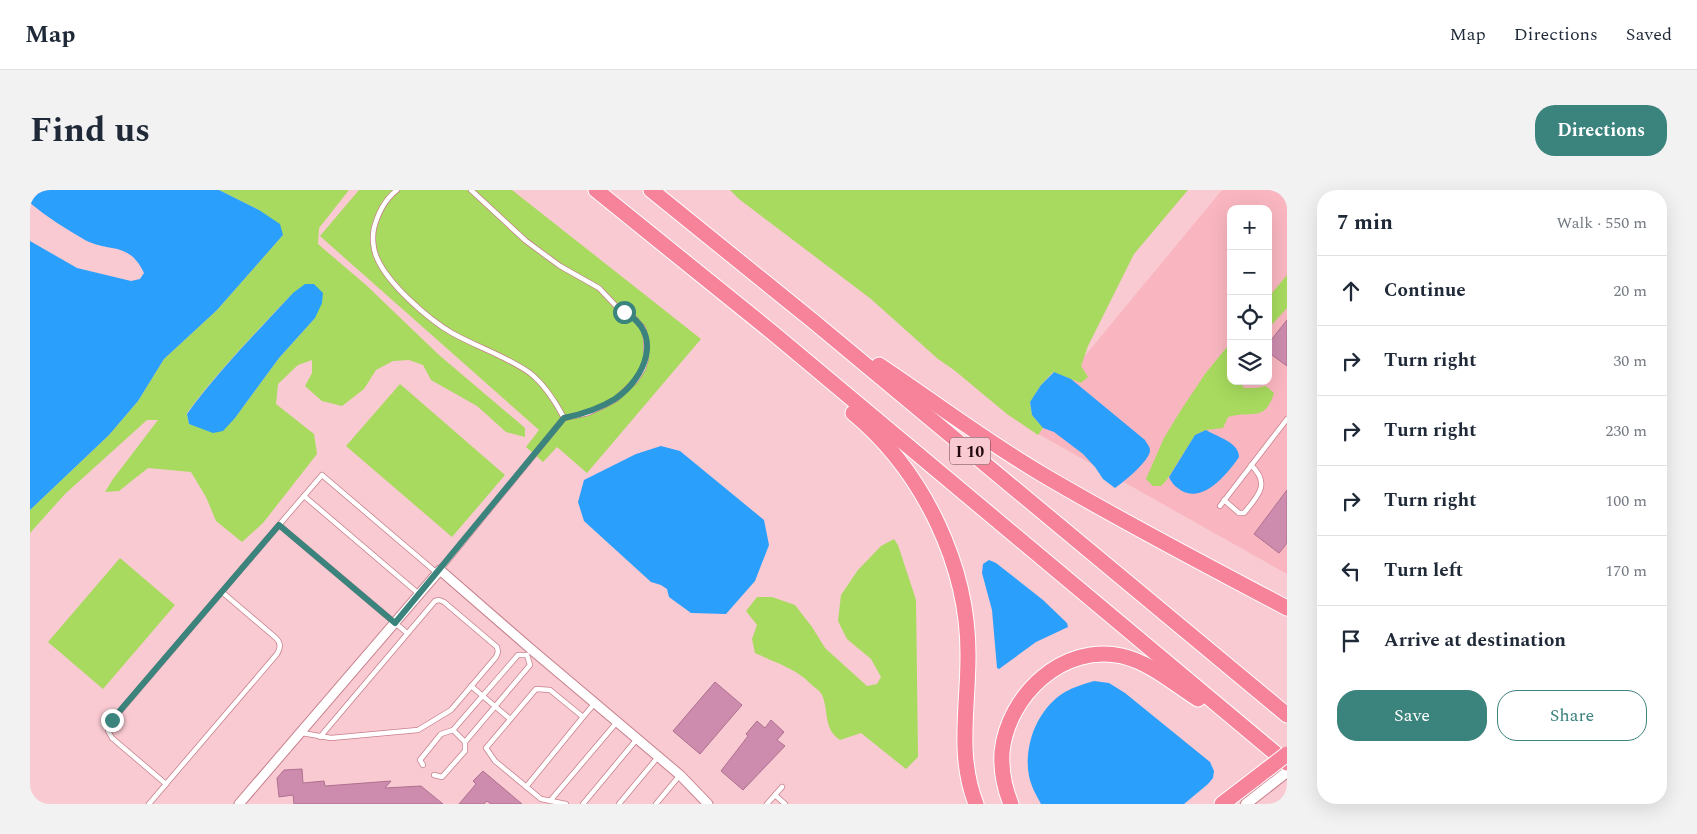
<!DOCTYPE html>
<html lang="en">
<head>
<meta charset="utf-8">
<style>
	:root { --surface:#fff; --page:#f2f2f3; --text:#1f2937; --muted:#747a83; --line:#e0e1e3; --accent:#3b837d }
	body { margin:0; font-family:Spectral,serif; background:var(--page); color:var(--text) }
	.controls { position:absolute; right:15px; top:15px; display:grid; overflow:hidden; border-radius:10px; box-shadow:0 5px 20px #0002 }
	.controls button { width:45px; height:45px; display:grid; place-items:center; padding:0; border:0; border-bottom:1px solid var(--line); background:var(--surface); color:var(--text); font:25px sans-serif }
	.stop { position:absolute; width:15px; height:15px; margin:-11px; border:4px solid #3b837d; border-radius:50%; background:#fff }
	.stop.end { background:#3b837d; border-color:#fff; box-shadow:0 1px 5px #0008 }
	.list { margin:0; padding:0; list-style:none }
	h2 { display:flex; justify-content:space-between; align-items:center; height:65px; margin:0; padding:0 20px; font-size:21px }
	h2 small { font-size:16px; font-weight:400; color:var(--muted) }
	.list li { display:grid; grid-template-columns:32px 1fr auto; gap:15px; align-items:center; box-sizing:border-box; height:70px; padding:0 20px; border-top:1px solid var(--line) }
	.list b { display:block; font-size:19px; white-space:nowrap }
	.list em { font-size:16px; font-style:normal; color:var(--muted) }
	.actions { display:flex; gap:10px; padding:15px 20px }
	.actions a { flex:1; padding:11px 0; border:1px solid var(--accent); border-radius:20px; text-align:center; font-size:18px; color:var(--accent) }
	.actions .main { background:var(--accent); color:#fff }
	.icon { flex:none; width:28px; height:28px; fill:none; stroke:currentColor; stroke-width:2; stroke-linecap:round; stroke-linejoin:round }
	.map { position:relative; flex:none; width:1257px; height:614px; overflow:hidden; border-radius:20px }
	header { display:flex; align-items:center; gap:30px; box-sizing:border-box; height:70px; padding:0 25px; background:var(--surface); border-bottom:1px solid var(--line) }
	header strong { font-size:24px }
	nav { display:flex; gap:28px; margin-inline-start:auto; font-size:18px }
	.intro { display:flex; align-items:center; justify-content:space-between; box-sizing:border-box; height:120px; padding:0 30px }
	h1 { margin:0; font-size:35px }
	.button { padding:12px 22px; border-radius:20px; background:var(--accent); color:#fff; font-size:18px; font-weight:700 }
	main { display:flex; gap:30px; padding:0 30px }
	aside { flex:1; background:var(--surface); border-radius:20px; box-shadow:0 5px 20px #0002 }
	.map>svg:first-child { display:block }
</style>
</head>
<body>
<header>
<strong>Map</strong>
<nav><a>Map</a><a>Directions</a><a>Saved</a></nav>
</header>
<div class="intro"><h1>Find us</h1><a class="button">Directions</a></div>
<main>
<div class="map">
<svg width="1257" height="614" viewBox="0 0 1257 614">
	<rect width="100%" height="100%" fill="#f9cad1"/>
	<!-- built -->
	<path fill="#f9b6c0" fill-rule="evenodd" d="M 1192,0 L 1257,0 L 1257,384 L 996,237 ZM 1201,19 L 1238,19 L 1238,191 L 1201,191 Z"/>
	<!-- green -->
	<g fill="#a7da5e" fill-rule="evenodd">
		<path d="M 189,0 L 319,0 L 289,38 L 288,54 L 336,95 L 409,165 L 495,238 L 495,247 L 476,242 L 447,216 L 401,190 L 393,175 L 379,170 L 363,171 L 346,180 L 334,199 L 312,216 L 292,211 L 275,196 L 282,183 L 282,170 L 268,175 L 248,194 L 246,214 L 284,244 L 287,264 L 233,333 L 212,352 L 186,331 L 176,307 L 161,282 L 118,278 L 89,301 L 75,302 L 83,289 L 128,230 L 117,230 L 35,304 L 0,343 L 0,320 L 79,245 L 108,211 L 134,169 L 187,120 L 253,45 L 229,20 ZM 263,103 L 285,128 L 249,168 L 205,228 L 168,236 L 159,234 L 157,223 C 189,180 226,142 263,103 Z"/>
		<path d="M 329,0 L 482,0 L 671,149 L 557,283 L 527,257 L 513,272 L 496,257 L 509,240 L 290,46 Z"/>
		<path d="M 700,0 L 1158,0 L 1104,64 L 1058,156 L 1051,176 L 1058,187 L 1051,193 L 1023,182 L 1011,195 L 1000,212 L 1002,225 L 1013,238 L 1008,245 L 977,224 L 924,180 L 908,169 L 841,109 L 709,9 Z"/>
		<path d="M 1257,85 L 1257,118 L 1238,139 L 1238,108 Z"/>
		<path d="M 1201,152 L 1201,191 L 1209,191 L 1214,198 L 1226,198 L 1236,196 L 1244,203 C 1235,233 1221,220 1198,227 L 1193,238 L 1176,240 L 1165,245 L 1136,291 L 1131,296 L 1123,296 L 1116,289 L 1134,248 L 1151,220 L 1175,184 Z"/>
		<path d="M 370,194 L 475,285 L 422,347 L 316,256 Z"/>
		<path d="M 864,349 L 868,355 L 886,410 L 888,567 L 876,579 L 831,543 L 810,550 C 793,539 799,520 792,505 C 791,502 787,499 784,497 C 766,478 748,474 725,463 L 722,449 L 727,435 L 716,421 L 727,407 L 742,407 L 765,415 L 782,437 L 795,458 L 837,496 L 847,494 L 851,487 L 841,469 L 817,449 L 808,431 L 811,405 L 828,380 L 851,356 Z"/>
		<path d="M 90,368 L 145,415 L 73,499 L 18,452 Z"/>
	</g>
	<!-- water -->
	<g fill="#2b9ffc">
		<path d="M 0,0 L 189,0 L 229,20 L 250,34 L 253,45 L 187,120 L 134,169 L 108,211 L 79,245 L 0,320 L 0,51 L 47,78 L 101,91 L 110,89 L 114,83 C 99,51 80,63 55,50 C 36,39 17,27 0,13 Z"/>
		<path d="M 275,94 L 284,94 L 293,103 L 292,113 L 285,128 L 249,168 L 205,228 L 193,241 L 183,243 L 159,234 L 157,224 C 189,180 227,142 263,103 Z"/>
		<path d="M 1024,182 L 1041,189 L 1115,250 C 1117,254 1120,256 1120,261 C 1119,271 1094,292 1085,298 L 1073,289 L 1065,277 L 1053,264 L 1024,242 L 1013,238 L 1002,225 L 1000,212 L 1011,195 Z"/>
		<path d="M 1176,240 C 1187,247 1209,252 1209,267 C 1198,283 1174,313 1152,301 C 1146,297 1142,294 1139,287 L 1165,245 Z"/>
		<path d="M 631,256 L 650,261 L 734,330 L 739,355 L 725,391 L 696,424 L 661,423 L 639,407 L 637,399 L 631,395 L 621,392 L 554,331 L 548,312 L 554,290 L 606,264 Z"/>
		<path d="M 959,370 L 966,373 L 1013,410 L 1037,433 L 1038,437 L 1006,452 L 969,479 L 967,478 L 962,420 L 952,383 L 953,374 Z"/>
		<path d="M 1064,491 L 1079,493 L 1095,503 L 1180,572 L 1184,581 L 1183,588 L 1178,594 L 1154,614 L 1011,614 C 1006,605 1001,596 999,586 C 993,555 1008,518 1035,502 C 1044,497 1054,494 1064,491 Z"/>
	</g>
	<!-- building -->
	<g fill="#cd8cad" stroke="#af7090">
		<path d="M 1257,130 L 1257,176 L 1238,162 L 1238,154 Z"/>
		<path d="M 1257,300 L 1257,353 L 1249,363 L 1224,344 Z"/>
		<path d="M 685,492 L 712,515 L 670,564 L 643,541 Z"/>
		<path d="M 741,530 L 754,542 L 747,550 L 755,556 L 713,600 L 691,581 L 718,546 L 716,544 L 727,531 L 735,538 Z"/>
		<path d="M 272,579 L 273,593 L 294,591 L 295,596 L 361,591 L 355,598 L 391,596 L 413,614 L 264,614 L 263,605 L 249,607 L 247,588 L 254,580 Z"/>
		<path d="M 453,581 L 492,614 L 461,614 L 457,611 L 454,614 L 429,614 L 446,594 L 443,591 Z"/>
	</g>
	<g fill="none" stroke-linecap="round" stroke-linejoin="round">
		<!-- service casing -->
		<g stroke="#c77f8c" stroke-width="6">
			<g id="service">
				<path d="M 367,0 C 354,10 348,23 344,38 C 342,47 343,60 347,68 C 358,94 398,129 422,143 C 447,157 476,166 500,183 C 515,195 525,211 534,228"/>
				<path d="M 274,306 L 389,404"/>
				<path d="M 1194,310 L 1209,323 L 1214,323 C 1228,306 1241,294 1221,275"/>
				<path d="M 1190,316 L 1257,229"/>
				<path d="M 410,380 L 534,228 L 558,223 L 571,217 L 586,209 L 606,190 L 613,179 L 616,169 L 616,148 L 613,138 L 604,128 L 586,116 L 569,98 L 530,76 L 496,51 L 441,0"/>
				<path d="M 377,443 L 249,335 L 292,285 L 407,383"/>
				<path d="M 441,496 L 480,529"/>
				<path d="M 423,540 L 435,552"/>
				<path d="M 272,543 L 301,548 L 388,540 L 421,520 L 466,467 L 468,462 L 467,457 L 414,412 L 409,410 L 405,411 L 290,547"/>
				<path d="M 393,575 L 390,570 L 411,544 L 423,540 L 488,465 L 497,465"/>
				<path d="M 404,585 L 412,587 L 435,561 L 435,552 L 500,475 L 497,465"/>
				<path d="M 136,594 L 247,464 C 251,458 251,453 246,448 L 192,402"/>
				<path d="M 496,597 L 553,527"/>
				<path d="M 745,605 L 755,614"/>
				<path d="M 520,611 L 587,532"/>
				<path d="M 119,614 L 136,594 L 82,548 L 78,541 L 79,534 L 249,335"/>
				<path d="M 536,614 L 511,609 L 465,571 L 456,558 L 506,499 L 520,500 L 553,527 L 565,513"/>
				<path d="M 553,614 L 607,549"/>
				<path d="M 589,614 L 628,567"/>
				<path d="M 626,614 L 650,585"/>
				<path d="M 737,614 L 752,597"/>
			</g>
		</g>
		<!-- minor casing -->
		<g stroke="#c77f8c" stroke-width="11">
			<path id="minor" d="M 209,614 L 410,380 L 502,460 L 650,585 L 678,614"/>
		</g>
		<!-- tertiary casing -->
		<g stroke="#c77f8c" stroke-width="12">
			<path id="tertiary" d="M 1216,614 L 1257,582"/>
		</g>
		<!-- motorway casing -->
		<g stroke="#fff" stroke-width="17">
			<g id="motorway">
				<path d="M 566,0 L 743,143 L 1257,573"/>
				<path d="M 621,0 L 783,131 L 1257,525"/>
				<path d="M 849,175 C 903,211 954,250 1010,283 C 1091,331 1174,374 1257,418"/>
				<path d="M 823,223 C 893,281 939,376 938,467 C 938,517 927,566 946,614"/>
				<path d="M 981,614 C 974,597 971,580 972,562 C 978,505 1033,453 1092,466 C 1121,473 1144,494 1168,509"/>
				<path d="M 1192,614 L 1226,588"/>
			</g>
		</g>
		<!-- service -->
		<use href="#service" stroke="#fff" stroke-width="4.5"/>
		<!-- minor -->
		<use href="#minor" stroke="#fff" stroke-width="9"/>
		<!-- tertiary -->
		<use href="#tertiary" stroke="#fff" stroke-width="10"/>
		<!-- motorway -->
		<use href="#motorway" stroke="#f6839a" stroke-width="15"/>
		<!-- motorway-bridge casing -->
		<g stroke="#fff" stroke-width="17" stroke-linecap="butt">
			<path id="motorway-bridge" d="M 1226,588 L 1257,564"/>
		</g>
		<!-- motorway-bridge -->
		<use href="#motorway-bridge" stroke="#f6839a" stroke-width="15"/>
	</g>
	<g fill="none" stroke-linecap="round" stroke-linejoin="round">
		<!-- route -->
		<path stroke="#3b837d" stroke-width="6" d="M 82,530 L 249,335 L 365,433 L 534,228 C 553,224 569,219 585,209 C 616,188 634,143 594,122"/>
	</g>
	<g text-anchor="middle" stroke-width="4" stroke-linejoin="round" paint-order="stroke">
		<!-- shield labels -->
		<rect fill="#f9cad1" stroke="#634349" stroke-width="1" x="920" y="247.5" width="40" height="27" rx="4"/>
		<g font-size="16" font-weight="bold" fill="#23090f">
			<text x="940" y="267">I 10</text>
		</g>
	</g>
</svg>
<div class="controls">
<button>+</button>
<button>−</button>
<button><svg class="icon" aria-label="locate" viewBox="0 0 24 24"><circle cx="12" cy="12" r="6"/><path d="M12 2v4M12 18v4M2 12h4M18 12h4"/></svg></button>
<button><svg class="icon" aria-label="layers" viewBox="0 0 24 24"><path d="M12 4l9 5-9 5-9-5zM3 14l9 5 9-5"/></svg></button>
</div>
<div class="stop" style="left:594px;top:122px"></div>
<div class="stop end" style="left:82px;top:530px"></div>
</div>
<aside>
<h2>7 min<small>Walk · 550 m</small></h2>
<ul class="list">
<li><svg class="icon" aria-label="ahead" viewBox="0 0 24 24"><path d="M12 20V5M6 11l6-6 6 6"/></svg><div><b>Continue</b></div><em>20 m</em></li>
<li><svg class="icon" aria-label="right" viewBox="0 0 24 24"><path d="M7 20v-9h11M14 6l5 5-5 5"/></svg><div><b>Turn right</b></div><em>30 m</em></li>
<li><svg class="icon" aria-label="right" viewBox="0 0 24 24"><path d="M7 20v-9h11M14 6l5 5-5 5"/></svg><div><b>Turn right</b></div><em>230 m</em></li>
<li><svg class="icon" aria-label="right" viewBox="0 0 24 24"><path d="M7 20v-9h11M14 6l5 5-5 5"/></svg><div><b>Turn right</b></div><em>100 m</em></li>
<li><svg class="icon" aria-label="left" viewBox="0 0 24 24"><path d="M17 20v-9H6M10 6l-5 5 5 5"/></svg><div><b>Turn left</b></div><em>170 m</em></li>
<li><svg class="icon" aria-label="arrive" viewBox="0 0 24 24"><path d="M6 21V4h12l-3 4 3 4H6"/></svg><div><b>Arrive at destination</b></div></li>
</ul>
<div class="actions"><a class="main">Save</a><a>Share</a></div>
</aside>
</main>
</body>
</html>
